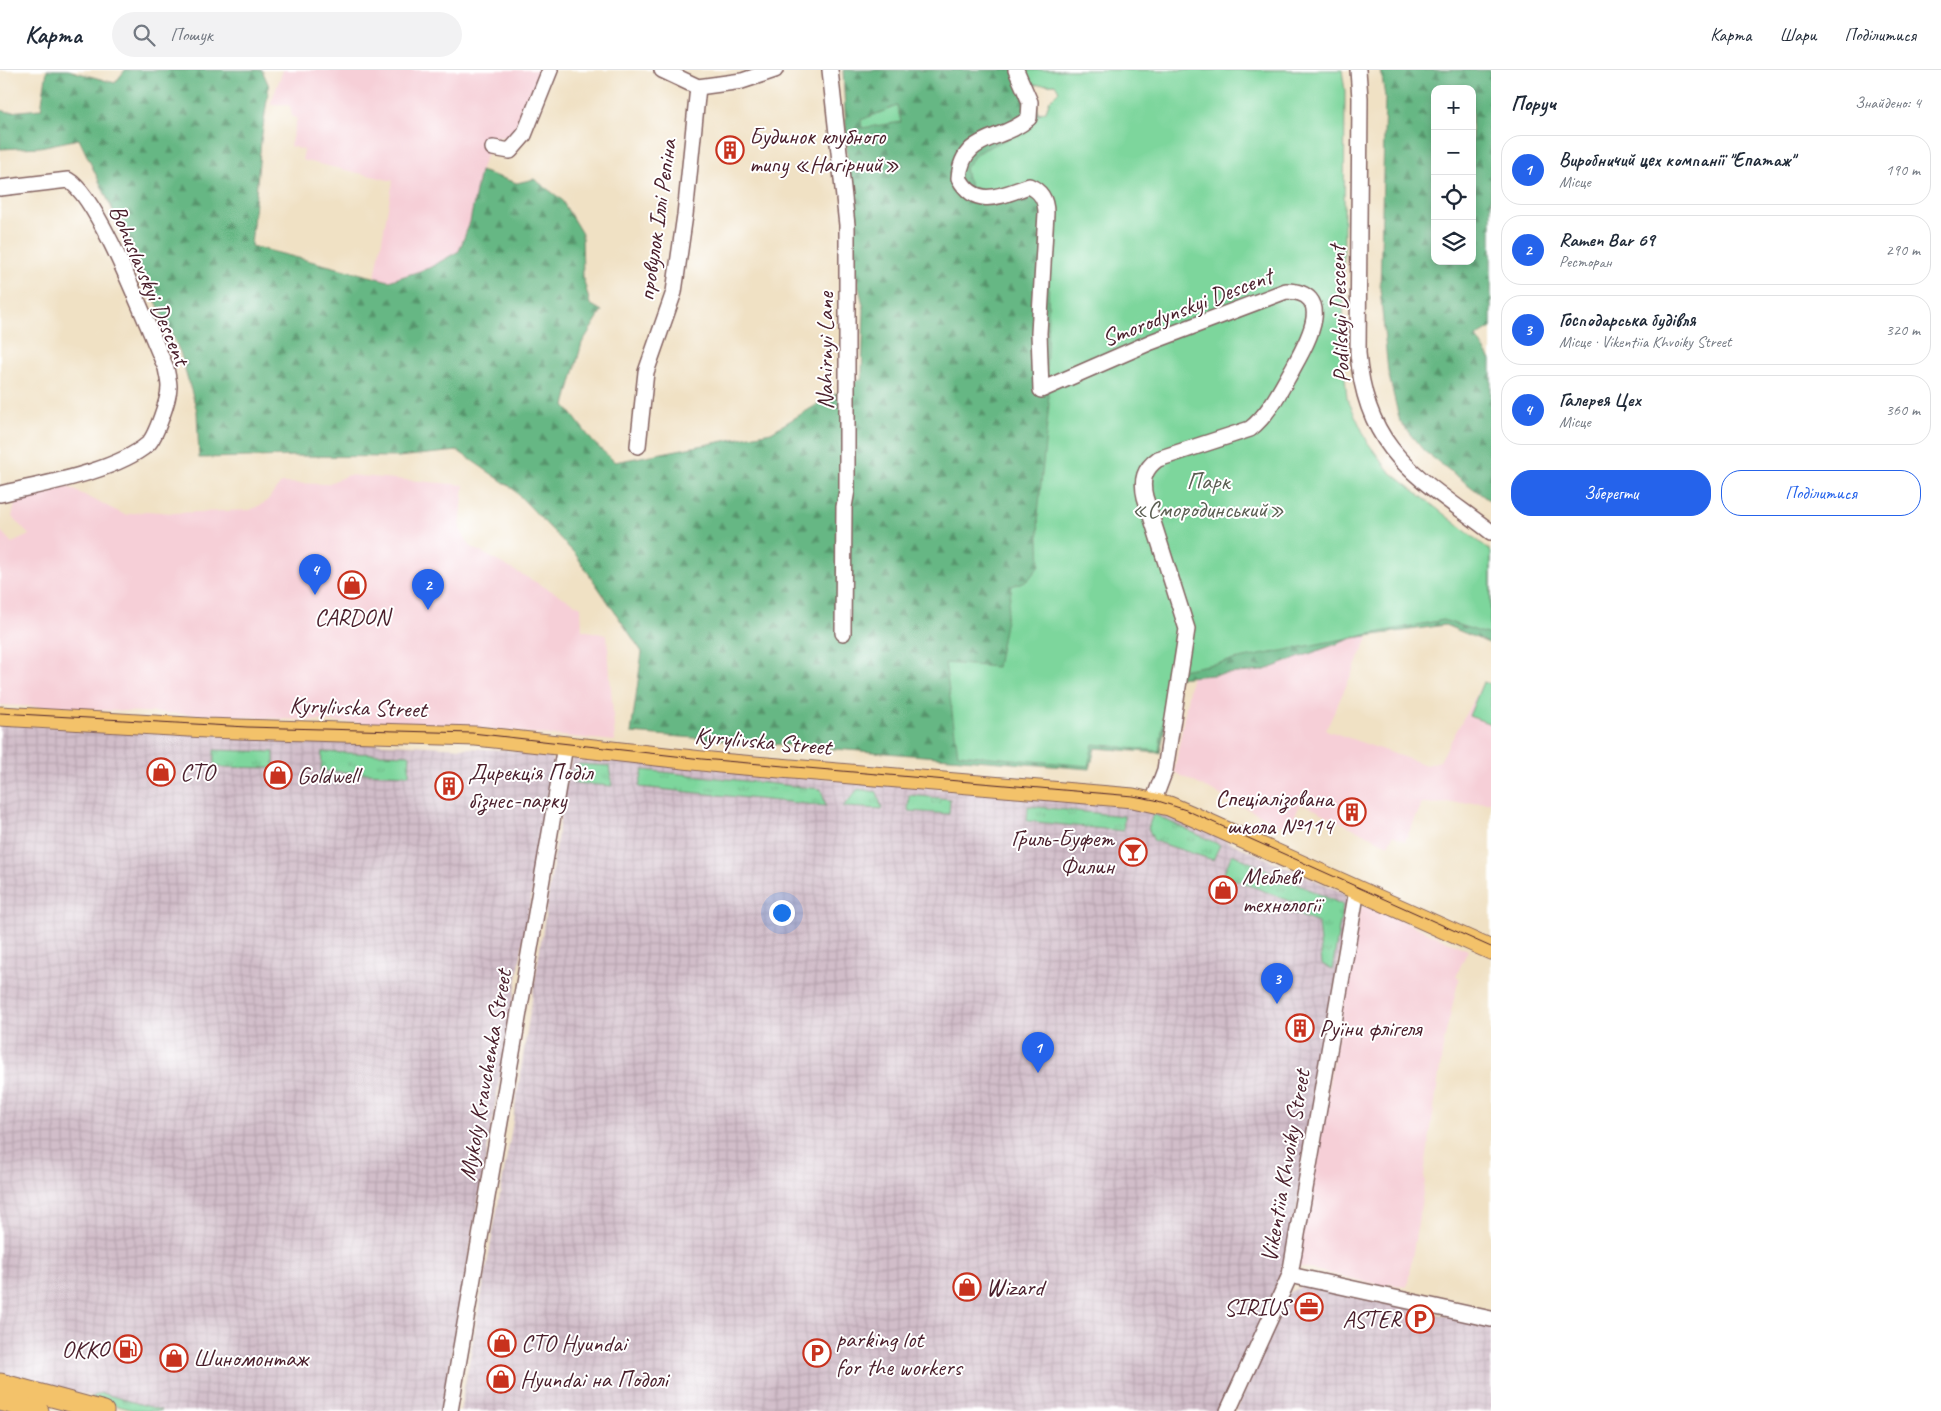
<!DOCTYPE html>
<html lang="uk">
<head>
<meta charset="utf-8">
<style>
	:root { --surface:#fff; --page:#f2f2f3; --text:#1f2937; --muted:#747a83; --line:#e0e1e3; --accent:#2563eb }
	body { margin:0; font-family:Caveat,sans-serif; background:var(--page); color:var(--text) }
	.controls { position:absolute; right:15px; top:15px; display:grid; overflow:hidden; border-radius:10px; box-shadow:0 2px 8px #0003 }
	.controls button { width:45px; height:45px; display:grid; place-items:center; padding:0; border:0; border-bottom:1px solid var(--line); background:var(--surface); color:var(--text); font:25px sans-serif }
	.you { position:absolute; left:781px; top:842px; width:18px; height:18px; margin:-12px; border:4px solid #fff; border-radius:50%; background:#1a73e8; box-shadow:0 0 0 8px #1a73e833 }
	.badge { display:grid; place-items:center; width:32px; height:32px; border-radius:50%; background:var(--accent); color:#fff; font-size:16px; font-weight:700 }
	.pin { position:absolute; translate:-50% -41px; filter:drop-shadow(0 1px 2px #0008) }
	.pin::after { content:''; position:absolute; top:26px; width:18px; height:15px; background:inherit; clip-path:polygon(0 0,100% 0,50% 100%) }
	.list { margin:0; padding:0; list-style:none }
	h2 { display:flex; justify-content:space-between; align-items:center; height:65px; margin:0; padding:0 20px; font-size:21px }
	h2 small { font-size:16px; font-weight:400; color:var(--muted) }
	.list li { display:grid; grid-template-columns:32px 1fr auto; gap:15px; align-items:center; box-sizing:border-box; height:70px; margin:0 10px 10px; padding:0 10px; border:1px solid var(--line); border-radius:20px }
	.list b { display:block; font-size:19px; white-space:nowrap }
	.list p { margin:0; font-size:16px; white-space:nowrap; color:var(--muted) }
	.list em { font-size:16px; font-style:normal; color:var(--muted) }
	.actions { display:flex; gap:10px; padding:15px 20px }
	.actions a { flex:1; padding:11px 0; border:1px solid var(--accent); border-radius:20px; text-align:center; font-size:18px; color:var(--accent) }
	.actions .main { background:var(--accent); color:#fff }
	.icon { flex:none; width:28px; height:28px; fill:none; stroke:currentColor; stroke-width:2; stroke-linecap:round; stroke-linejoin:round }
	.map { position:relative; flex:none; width:1491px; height:1341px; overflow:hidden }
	header { display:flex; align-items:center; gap:30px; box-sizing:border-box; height:70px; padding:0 25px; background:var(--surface); border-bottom:1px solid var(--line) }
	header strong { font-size:24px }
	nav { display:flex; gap:28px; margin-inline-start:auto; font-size:18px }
	.search { width:350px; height:45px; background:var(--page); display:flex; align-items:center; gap:12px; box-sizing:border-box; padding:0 18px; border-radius:28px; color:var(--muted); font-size:19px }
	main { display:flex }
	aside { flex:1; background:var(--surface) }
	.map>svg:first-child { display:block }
</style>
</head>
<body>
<header>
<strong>Карта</strong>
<div class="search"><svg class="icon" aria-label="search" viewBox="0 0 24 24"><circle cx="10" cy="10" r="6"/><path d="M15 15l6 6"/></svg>Пошук</div>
<nav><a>Карта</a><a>Шари</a><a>Поділитися</a></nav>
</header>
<main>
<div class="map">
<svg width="1491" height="1341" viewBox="0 0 1491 1341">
	<defs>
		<pattern id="industrial-grid" width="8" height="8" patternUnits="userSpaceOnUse" patternTransform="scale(1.25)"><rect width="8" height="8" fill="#d1bdc9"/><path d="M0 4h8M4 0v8" fill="none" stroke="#b5a2ad"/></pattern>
		<pattern id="grass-tufts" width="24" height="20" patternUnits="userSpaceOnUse" patternTransform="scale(1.25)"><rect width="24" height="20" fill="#7dd69c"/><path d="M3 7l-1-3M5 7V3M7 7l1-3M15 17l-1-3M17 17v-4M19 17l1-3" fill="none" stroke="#6eb787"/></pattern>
		<pattern id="forest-firs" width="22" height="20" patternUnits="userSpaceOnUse" patternTransform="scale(1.25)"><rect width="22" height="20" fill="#66b784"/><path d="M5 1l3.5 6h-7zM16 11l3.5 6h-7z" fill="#56946c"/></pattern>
	</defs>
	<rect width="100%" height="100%" fill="#fff"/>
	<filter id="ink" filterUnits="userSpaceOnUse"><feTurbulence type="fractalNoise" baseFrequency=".02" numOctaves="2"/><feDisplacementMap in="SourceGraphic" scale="10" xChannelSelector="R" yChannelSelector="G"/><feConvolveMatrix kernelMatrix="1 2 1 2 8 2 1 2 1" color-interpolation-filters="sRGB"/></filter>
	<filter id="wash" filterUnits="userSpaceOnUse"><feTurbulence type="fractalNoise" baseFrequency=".0096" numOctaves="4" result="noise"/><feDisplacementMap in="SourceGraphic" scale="20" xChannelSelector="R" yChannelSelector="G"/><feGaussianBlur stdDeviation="1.12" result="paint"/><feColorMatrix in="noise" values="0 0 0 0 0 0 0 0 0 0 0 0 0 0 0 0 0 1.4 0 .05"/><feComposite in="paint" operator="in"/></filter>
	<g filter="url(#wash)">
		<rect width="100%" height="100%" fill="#f0e1c4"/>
		<!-- built -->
		<g fill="#f6cfd7">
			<path d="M 283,0 L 543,0 L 515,66 L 493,68 L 480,101 L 470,152 L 459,181 L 429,198 L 389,211 L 375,207 L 393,111 L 302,90 L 304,80 L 290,76 L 297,49 L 292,46 L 290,36 L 281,34 L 270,35 Z"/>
			<path d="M 348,405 L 464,415 L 460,459 L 470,476 L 581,537 L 582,560 L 607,565 L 615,671 L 485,659 L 0,635 L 0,460 L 12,473 L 29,465 L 12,447 L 17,425 L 51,423 L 62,414 L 125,445 L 146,441 L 173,443 L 250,440 L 266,432 L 281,413 L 327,414 Z"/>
			<path d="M 1370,564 L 1326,660 L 1426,695 L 1440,691 L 1483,612 L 1491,613 L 1491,732 L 1422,734 L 1405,771 L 1393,765 L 1388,775 L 1301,733 L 1288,759 L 1174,702 L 1193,598 Z"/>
			<path d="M 1364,836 L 1368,836 L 1468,880 L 1456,906 L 1459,908 L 1444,971 L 1424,1105 L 1425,1111 L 1407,1217 L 1389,1214 L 1388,1217 L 1296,1196 L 1360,839 Z"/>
		</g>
		<!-- industrial -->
		<g fill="url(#industrial-grid)">
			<path d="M 0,654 L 541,682 L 552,687 L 554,696 L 442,1341 L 148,1341 L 0,1303 Z"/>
			<path d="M 581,686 L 1152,738 L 1345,823 L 1349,834 L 1287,1197 L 1223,1341 L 460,1341 L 510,1069 L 568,699 L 572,689 Z"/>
			<path d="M 1303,1216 L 1491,1255 L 1491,1341 L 1236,1341 L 1289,1222 Z"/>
		</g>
		<!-- grass -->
		<g fill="url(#grass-tufts)" stroke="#647a64">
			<path d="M 214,680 L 274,682 L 274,698 L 214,697 Z"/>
			<path d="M 322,682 L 410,685 L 409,705 L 321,701 Z"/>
			<path d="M 579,694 L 609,696 L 612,716 L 572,713 L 574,699 Z"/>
			<path d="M 643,700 L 821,719 L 826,736 L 639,717 Z"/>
			<path d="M 858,719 L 877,722 L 882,739 L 843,737 Z"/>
			<path d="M 909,725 L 950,729 L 949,744 L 908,741 Z"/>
			<path d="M 1028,736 L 1124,746 L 1123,761 L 1027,751 Z"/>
			<path d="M 1153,744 L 1220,775 L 1213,790 L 1154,771 L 1148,758 Z"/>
			<path d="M 1232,784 L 1343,835 L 1332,900 L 1322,894 L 1318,853 L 1291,842 L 1295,833 L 1223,805 Z"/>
			<path d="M 101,1323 L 161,1340 L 161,1341 L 136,1341 L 90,1328 Z"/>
		</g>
		<!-- forest -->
		<g fill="url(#forest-firs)" stroke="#586b58" fill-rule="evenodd">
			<path d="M 47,0 L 68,0 L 115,13 L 125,0 L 262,0 L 269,16 L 261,71 L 251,176 L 389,211 L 429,198 L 459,181 L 470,152 L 480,101 L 517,113 L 534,109 L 561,129 L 582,164 L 583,207 L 590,234 L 602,241 L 582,273 L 565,335 L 593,372 L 615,392 L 771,362 L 862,308 L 864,239 L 852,187 L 843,0 L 1301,0 L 1332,367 L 1491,487 L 1491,574 L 1445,555 L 1353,568 L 1262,601 L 1175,608 L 1160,683 L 1095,678 L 1090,699 L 631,663 L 642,582 L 576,485 L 512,418 L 458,381 L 398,387 L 297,386 L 199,388 L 197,341 L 180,282 L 79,69 L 40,77 L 0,79 L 0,40 L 9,42 L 41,39 ZM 1056,14 L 1059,21 L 1050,30 L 1046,41 L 1039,43 L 1029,15 Z"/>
			<path d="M 1381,0 L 1491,0 L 1491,258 L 1476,267 L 1491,290 L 1491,432 L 1424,381 L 1400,352 L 1388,302 L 1380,219 L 1385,27 ZM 1435,19 L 1472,19 L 1472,191 L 1435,191 Z"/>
		</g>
		<!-- park -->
		<g fill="#7dd69c" stroke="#647a64">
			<path d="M 1022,0 L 1342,0 L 1345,21 L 1343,287 L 1347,328 L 1368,373 L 1389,401 L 1491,481 L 1490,565 L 1443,550 L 1171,602 L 1159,681 L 1093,674 L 1088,696 L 958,684 L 945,593 L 997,597 L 1012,516 L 1028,510 L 1040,495 L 1038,444 L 1049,334 L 1046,310 L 1051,137 L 1040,119 L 995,123 L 971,117 L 967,108 L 965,98 L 977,83 L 1019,63 L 1039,44 L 1046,41 L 1050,30 L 1059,21 L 1055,14 L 1028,15 Z"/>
			<path d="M 897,36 L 901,52 L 862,58 L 861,50 Z"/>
			<path d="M 1483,612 L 1491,614 L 1491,654 L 1469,646 Z"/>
		</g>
	</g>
	<g filter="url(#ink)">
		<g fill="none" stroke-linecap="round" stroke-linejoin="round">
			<!-- minor casing -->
			<g stroke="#846361" stroke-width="18">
				<g id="minor">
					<path d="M 662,0 L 698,17 L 742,11 L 775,0"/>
					<path d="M 830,0 L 847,155 L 847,420 L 844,437 L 843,563"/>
					<path d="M 1016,0 L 1030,32 L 1029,48 C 1003,72 962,63 959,108 C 976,140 1002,125 1029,116 C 1041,121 1046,130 1046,143 L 1039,263 L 1041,320 L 1151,272 L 1286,221 C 1338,222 1305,276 1292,300 C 1280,321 1269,344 1250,359 L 1158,389 C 1144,399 1141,410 1145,427 L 1187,559 L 1165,700 L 1153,732"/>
					<path d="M 1358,0 L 1360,28 L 1358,283 C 1366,383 1419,407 1491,462"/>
					<path d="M 493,78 L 510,81 L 524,65 L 550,0"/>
					<path d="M 0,118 L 68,110 C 100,128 148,259 166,298 C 167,304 169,311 169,317 C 169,329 156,366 148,374 C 115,402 42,414 0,424"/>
					<path d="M 638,376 L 646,302 L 674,222 L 685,145 L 698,17"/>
					<path d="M 1290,1205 L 1491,1249"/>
					<path d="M 450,1341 L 565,676"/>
					<path d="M 1228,1341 L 1290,1205 L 1357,820"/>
				</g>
			</g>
			<!-- major casing -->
			<g stroke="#846361" stroke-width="21">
				<g id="major">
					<path d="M 0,646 L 206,658 L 476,666 L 720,693 L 1133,728 L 1169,736 L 1190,745 L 1491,880"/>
					<path d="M 0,1313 L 104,1341"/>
					<path d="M 0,1331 L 39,1341"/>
				</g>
			</g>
			<!-- minor -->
			<use href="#minor" stroke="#fff" stroke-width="15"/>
			<!-- major -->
			<use href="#major" stroke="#f3c26a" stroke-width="19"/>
			<!-- tram -->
			<path stroke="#4a1f2b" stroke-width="1" d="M 0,643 L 247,657 L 472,663 L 702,689 L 1133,726 L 1155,730 L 1186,740 L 1491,877"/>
		</g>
	</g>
	<!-- icons -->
	<defs>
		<g id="building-ring" transform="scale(1.4375)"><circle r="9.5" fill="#fff" stroke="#c8321e" stroke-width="1.5"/><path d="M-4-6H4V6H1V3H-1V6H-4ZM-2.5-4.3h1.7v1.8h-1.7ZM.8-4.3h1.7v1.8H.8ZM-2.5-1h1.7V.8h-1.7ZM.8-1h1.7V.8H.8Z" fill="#c8321e"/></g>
		<g id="shop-ring" transform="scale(1.4375)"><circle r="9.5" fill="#fff" stroke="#c8321e" stroke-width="1.5"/><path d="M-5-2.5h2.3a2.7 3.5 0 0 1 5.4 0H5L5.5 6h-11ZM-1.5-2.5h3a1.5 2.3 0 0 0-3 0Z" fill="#c8321e"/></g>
		<g id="bar-ring" transform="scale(1.4375)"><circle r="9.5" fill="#fff" stroke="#c8321e" stroke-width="1.5"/><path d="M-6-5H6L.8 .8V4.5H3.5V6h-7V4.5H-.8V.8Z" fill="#c8321e"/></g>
		<g id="office-ring" transform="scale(1.4375)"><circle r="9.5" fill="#fff" stroke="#c8321e" stroke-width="1.5"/><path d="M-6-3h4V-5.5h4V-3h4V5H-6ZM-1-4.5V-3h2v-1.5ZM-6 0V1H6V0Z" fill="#c8321e"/></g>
		<g id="parking-ring" transform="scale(1.4375)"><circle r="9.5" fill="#fff" stroke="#c8321e" stroke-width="1.5"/><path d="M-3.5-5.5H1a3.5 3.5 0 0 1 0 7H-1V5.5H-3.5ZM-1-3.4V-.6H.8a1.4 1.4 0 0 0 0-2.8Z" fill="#c8321e"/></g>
		<g id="fuel-ring" transform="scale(1.4375)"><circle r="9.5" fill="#fff" stroke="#c8321e" stroke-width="1.5"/><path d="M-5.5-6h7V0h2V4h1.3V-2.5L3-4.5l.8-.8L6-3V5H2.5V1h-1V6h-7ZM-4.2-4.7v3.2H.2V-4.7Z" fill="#c8321e"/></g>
	</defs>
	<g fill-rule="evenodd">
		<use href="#building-ring" x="730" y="80"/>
		<use href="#shop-ring" x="352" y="515"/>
		<use href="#shop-ring" x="161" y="702"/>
		<use href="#shop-ring" x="278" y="705"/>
		<use href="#building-ring" x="449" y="716"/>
		<use href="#building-ring" x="1352" y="742"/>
		<use href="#bar-ring" x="1133" y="782"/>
		<use href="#shop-ring" x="1223" y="820"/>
		<use href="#building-ring" x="1300" y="958"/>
		<use href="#shop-ring" x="967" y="1217"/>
		<use href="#office-ring" x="1309" y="1237"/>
		<use href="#parking-ring" x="1420" y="1249"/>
		<use href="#shop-ring" x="502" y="1273"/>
		<use href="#fuel-ring" x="128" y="1279"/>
		<use href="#parking-ring" x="817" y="1283"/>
		<use href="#shop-ring" x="174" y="1288"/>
		<use href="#shop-ring" x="501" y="1309"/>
	</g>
	<g text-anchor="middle" stroke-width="4" stroke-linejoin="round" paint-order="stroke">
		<!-- poi labels -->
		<g font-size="24" fill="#4a1f2b" stroke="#fff" text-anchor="start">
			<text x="749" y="74">Будинок клубного<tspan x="749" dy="28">типу «Нагірний»</tspan></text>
			<text x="352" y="555" text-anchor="middle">CARDON</text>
			<text x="180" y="710">СТО</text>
			<text x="468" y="710">Дирекція Поділ<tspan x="468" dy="28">бізнес-парку</tspan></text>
			<text x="297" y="713">Goldwell</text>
			<text x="1333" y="736" text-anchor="end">Спеціалізована<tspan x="1333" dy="28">школа №114</tspan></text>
			<text x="1114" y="776" text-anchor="end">Гриль-Буфет<tspan x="1114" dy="28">Филин</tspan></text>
			<text x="1242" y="814">Меблеві<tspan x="1242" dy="28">технології</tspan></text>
			<text x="1319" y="966">Руїни флігеля</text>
			<text x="986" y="1225">Wizard</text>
			<text x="1290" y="1245" text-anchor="end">SIRIUS</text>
			<text x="1401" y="1257" text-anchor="end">ASTER</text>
			<text x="836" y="1277">parking lot<tspan x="836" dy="28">for the workers</tspan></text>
			<text x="521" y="1281">СТО Hyundai</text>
			<text x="109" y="1287" text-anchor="end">OKKO</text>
			<text x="193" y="1296">Шиномонтаж</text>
			<text x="520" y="1317">Hyundai на Подолі</text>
		</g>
		<!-- street labels -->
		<g font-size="24" fill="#4a1f2b" stroke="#fff">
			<text transform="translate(657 150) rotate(-82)" y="8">провулок Іллі Рєпіна</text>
			<text transform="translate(150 215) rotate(67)" y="8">Bohuslavskyi Descent</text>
			<text transform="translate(1187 237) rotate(-21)" y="8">Smorodynskyi Descent</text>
			<text transform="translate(1339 244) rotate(-92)" y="8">Podilskyi Descent</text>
			<text transform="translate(825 281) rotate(-90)" y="8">Nahirnyi Lane</text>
			<text transform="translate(358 637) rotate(2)" y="8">Kyrylivska Street</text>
			<text transform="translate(763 671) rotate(5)" y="8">Kyrylivska Street</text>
			<text transform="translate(485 1005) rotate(-80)" y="8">Mykoly Kravchenka Street</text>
			<text transform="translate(1285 1096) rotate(-80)" y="8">Vikentiia Khvoiky Street</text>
		</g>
		<!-- park labels -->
		<g font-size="24" fill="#5c5f53" stroke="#fff">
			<text x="1208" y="419">Парк<tspan x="1208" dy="28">«Смородинський»</tspan></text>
		</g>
	</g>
</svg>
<div class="controls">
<button>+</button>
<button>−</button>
<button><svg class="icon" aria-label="locate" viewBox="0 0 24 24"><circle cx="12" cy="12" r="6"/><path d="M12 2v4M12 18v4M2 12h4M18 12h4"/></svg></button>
<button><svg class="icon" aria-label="layers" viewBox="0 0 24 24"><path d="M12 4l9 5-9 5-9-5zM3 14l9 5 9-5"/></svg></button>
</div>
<div class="you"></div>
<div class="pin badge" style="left:1038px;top:1003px">1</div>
<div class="pin badge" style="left:428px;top:540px">2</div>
<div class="pin badge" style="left:1277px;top:934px">3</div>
<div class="pin badge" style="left:315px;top:525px">4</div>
</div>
<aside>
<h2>Поруч<small>Знайдено: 4</small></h2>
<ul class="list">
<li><span class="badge">1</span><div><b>Виробничий цех компанії &quot;Епатаж&quot;</b><p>Місце</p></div><em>190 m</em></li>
<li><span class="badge">2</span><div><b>Ramen Bar 69</b><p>Ресторан</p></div><em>290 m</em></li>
<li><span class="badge">3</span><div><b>Господарська будівля</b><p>Місце · Vikentiia Khvoiky Street</p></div><em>320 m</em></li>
<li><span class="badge">4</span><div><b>Галерея Цех</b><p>Місце</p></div><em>360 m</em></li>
</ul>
<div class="actions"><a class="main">Зберегти</a><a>Поділитися</a></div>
</aside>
</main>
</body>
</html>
